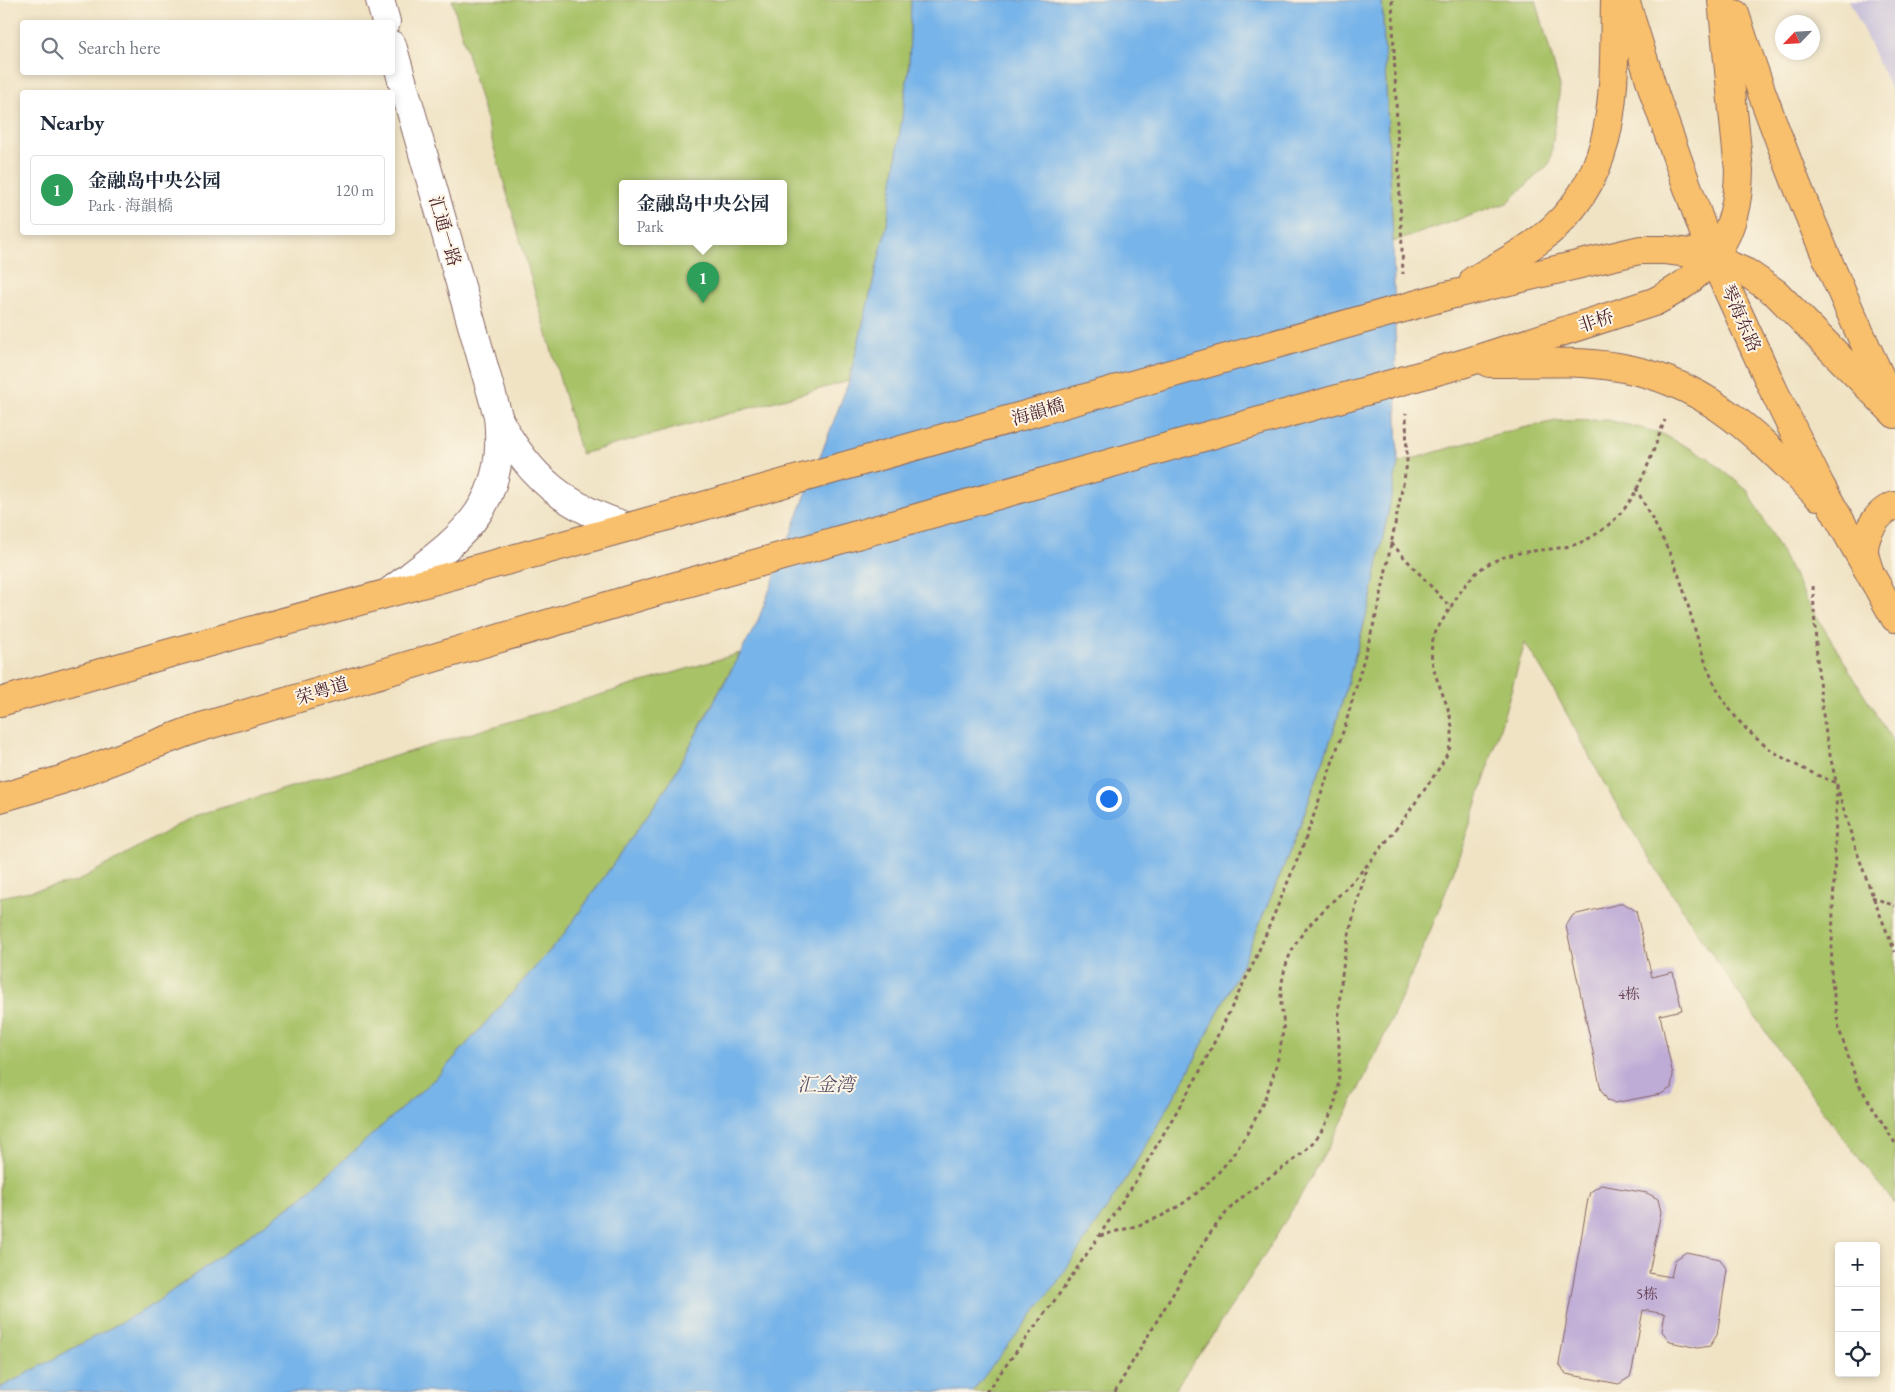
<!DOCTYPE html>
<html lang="en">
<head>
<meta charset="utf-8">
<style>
	:root { --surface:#fff; --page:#f2f2f3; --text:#1f2937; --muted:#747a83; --line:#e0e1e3; --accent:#111827 }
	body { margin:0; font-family:"EB Garamond","Noto Serif SC",serif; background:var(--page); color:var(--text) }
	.controls { position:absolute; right:15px; bottom:15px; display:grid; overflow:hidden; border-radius:5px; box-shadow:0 2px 8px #0003 }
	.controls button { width:45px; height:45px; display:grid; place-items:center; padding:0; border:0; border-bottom:1px solid var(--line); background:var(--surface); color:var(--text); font:25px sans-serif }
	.compass { position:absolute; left:1775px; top:15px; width:45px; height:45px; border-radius:50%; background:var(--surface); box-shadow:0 2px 8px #0003; rotate:245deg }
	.you { position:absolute; left:1108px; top:798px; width:18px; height:18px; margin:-12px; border:4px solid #fff; border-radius:50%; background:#1a73e8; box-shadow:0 0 0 8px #1a73e833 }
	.badge { display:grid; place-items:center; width:32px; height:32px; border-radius:50%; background:var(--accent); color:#fff; font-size:16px; font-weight:700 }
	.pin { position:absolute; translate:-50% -41px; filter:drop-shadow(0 1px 2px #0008) }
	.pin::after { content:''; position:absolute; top:26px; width:18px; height:15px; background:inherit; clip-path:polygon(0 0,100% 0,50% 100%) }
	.popup { position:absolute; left:619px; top:180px; width:168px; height:65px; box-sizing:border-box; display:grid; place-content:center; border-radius:5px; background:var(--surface); filter:drop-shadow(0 1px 4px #0005); font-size:16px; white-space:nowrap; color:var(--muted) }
	.popup b { font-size:19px; color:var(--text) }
	.popup::after { content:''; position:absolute; left:50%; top:100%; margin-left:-10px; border:10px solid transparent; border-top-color:var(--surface) }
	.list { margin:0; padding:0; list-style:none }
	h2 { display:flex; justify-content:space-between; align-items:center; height:65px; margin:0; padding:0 20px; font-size:21px }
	h2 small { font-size:16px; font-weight:400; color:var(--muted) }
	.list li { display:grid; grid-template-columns:32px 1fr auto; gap:15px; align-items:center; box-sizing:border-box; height:70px; margin:0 10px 10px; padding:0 10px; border:1px solid var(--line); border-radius:5px }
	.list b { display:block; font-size:19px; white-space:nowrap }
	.list p { margin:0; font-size:16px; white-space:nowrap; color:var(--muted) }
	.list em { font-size:16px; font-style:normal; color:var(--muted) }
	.icon { flex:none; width:28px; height:28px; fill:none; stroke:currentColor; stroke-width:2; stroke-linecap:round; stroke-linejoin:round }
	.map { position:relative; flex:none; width:1895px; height:1392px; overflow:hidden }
	.search { position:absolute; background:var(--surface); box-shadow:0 2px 8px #0003; left:20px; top:20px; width:375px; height:55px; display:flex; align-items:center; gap:12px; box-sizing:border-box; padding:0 18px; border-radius:5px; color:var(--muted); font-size:19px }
	.panel { position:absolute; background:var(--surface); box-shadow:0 2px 8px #0003; left:20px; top:90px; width:375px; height:145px; border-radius:5px }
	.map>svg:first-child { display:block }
</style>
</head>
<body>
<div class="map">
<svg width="1895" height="1392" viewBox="0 0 1895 1392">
	<rect width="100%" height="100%" fill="#fcf5e5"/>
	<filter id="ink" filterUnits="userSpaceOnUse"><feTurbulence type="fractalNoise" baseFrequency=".02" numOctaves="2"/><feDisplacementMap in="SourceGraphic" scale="10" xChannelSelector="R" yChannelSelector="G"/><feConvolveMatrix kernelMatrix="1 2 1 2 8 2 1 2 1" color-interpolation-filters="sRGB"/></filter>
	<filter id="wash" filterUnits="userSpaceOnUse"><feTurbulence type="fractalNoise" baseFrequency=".0096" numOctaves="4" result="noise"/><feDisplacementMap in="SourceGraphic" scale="20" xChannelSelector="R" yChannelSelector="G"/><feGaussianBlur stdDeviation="1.12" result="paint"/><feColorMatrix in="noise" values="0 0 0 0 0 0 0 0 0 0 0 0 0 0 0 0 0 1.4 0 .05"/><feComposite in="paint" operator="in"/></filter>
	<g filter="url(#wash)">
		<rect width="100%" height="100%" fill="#f0e3c4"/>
		<!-- industrial -->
		<path fill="#c7c0d9" d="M 1849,0 L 1895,0 L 1895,98 Z"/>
		<!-- green -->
		<g fill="#a8c268" stroke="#79704a" fill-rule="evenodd">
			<path d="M 452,0 L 911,0 L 909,67 L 887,225 L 849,381 L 581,454 ZM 623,184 L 783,184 L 783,242 L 623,242 Z"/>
			<path d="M 1382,0 L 1536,0 L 1560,87 L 1550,163 L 1507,203 L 1393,242 Z"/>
			<path d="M 1608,420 L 1660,433 L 1707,457 L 1748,491 L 1809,604 L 1895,745 L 1895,1204 C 1796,1080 1705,949 1622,814 C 1588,758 1561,697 1525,643 C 1498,735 1472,828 1436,917 C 1399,1006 1359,1095 1311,1178 C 1268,1252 1222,1322 1173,1392 L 972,1392 L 1126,1179 L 1189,1071 L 1245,958 L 1294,842 L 1336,724 L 1370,602 L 1398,463 L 1504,432 L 1556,421 Z"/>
			<path d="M 740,653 L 668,786 L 562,937 L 439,1075 L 301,1198 L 151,1306 L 0,1388 L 0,897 L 76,882 L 194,816 Z"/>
		</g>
		<!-- water -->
		<path fill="#77b4e9" stroke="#606a8a" d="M 911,0 L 1382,0 L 1393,242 L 1398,463 L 1370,602 L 1336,724 L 1294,842 L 1245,958 L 1189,1071 L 1126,1179 L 1056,1284 L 972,1392 L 0,1392 L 0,1388 L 151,1306 L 301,1198 L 439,1075 L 562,937 L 668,786 L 757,623 L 849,381 L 887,225 L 909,67 Z"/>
		<g id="blocks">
			<!-- building -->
			<g fill="#beabd6">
				<path d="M 1619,904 L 1625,904 L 1636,911 L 1652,977 L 1673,972 L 1682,1010 L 1660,1015 L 1673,1075 L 1671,1088 L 1661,1094 L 1614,1103 L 1608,1101 L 1601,1090 L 1566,926 L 1573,915 Z"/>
				<path d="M 1601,1185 L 1647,1193 L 1658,1199 L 1661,1212 L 1649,1273 L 1671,1277 L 1675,1260 L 1686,1252 L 1720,1259 L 1727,1270 L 1717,1335 L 1710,1346 L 1698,1348 L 1670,1342 L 1662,1331 L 1665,1314 L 1643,1310 L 1632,1371 L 1630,1377 L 1619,1384 L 1566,1374 L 1559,1364 L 1588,1199 L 1590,1192 Z"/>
			</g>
		</g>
	</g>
	<g filter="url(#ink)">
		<use href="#blocks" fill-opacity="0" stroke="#846461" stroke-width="1"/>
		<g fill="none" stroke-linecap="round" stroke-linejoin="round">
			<!-- minor casing -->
			<g stroke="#846461" stroke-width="30">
				<g id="minor">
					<path d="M 380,0 L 386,22"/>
					<path d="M 499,420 C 529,478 567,508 629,527"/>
					<path d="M 388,593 C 455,541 508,513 498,416 L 392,45"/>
				</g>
			</g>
			<!-- major casing -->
			<g stroke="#846461" stroke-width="30">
				<g id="major">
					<path d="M 1625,0 L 1655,96 L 1713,258 L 1773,389 L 1819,483 L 1895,618"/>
					<path d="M 1735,14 C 1778,147 1831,274 1891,400"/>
					<path d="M 1474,280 C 1497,267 1521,254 1542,238 C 1621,175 1613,91 1615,0"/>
					<path d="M 1446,296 L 1640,250 L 1665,250 L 1690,253 L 1713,258 L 1747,273 L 1776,293 L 1895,414"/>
					<path d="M 1465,363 L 1654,302 C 1711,274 1738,236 1739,171 L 1722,0"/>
					<path d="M 1489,363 C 1532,363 1576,360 1618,367 C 1708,382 1757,436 1818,496"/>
					<path d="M 1869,570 C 1867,564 1864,556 1864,550 C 1865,533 1878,510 1895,506"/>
					<path d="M 0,702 L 163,655 L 629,527"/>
					<path d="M 0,798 L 61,780 L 198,728 L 648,594"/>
				</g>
			</g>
			<!-- path -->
			<g stroke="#846461" stroke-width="3" stroke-dasharray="4 4" stroke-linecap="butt">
				<path d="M 1392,0 L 1403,274"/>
				<path d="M 1636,488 C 1650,516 1667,544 1678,573 C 1691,610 1698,650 1715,685 C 1742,738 1784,763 1837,783 L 1831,975 L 1839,1029 L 1857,1082 L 1895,1143"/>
				<path d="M 1391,543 L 1451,608"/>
				<path d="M 1813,586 C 1815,635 1818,685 1826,734 C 1839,809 1866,881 1895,952"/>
				<path d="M 1872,897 L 1895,906"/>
				<path d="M 1100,1236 C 1115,1231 1132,1228 1147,1222 C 1223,1194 1274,1107 1283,1030 C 1285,1021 1281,1012 1281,1003 C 1280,981 1286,958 1298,940 C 1312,919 1333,902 1350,884 C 1378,854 1402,822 1425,789 C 1433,777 1442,765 1448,752 C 1467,708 1412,669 1439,626 C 1452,606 1464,580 1485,566 C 1512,549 1541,552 1570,546 C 1590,541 1615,523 1627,505 C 1644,482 1654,447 1665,420"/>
				<path d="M 986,1392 L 1063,1289 L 1134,1184 L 1198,1075 L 1254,962 L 1303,846 L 1345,726 L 1379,605 L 1407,464 L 1406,413"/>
				<path d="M 1115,1392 C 1134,1359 1153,1327 1173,1294 C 1189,1266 1205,1237 1227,1212 C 1262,1173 1310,1165 1332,1111 C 1344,1079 1337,1044 1339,1010 C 1341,960 1353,913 1368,866"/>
			</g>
			<!-- minor -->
			<use href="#minor" stroke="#fff" stroke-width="28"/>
			<!-- major -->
			<use href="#major" stroke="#f8bf6c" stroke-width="28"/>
			<!-- major-bridge casing -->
			<g stroke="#846461" stroke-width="30" stroke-linecap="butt">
				<g id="major-bridge">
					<path d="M 629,527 L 1446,296"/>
					<path d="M 648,594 L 1465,363"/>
				</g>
			</g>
			<!-- major-bridge -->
			<use href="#major-bridge" stroke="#f8bf6c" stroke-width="28"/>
		</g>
	</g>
	<g text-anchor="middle" stroke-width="4" stroke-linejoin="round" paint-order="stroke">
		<!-- number labels -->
		<g font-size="15" fill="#674256">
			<text x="1629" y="999">4栋</text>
			<text x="1647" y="1299">5栋</text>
		</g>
		<!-- street labels -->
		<g font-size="18" fill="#4a1f2b" stroke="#fcf5e5">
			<text transform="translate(445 231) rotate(74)" y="6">汇通一路</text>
			<text transform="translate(1741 318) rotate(66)" y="6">琴海东路</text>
			<text transform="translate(1596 321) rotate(-18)" y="6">非桥</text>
			<text transform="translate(1038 412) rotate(-16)" y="6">海韻橋</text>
			<text transform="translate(322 691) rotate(-17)" y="6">荣粤道</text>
		</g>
		<!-- water labels -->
		<g font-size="19" font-style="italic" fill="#5a536e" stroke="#fcf5e5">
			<text x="826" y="1091">汇金湾</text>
		</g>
	</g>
</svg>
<div class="controls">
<button>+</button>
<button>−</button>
<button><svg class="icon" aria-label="locate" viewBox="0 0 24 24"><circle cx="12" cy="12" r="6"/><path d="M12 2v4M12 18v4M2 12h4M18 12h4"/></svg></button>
</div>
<svg class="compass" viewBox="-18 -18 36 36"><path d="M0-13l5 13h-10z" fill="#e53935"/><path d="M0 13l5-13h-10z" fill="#747a83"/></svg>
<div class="you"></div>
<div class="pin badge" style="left:703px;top:303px;background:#2e9e5b">1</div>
<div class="popup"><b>金融岛中央公园</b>Park</div>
<div class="search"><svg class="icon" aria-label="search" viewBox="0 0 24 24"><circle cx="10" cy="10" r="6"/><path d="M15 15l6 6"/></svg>Search here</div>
<section class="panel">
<h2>Nearby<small></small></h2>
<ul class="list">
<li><span class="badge" style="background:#2e9e5b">1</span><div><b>金融岛中央公园</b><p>Park · 海韻橋</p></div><em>120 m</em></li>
</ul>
</section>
</div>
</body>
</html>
